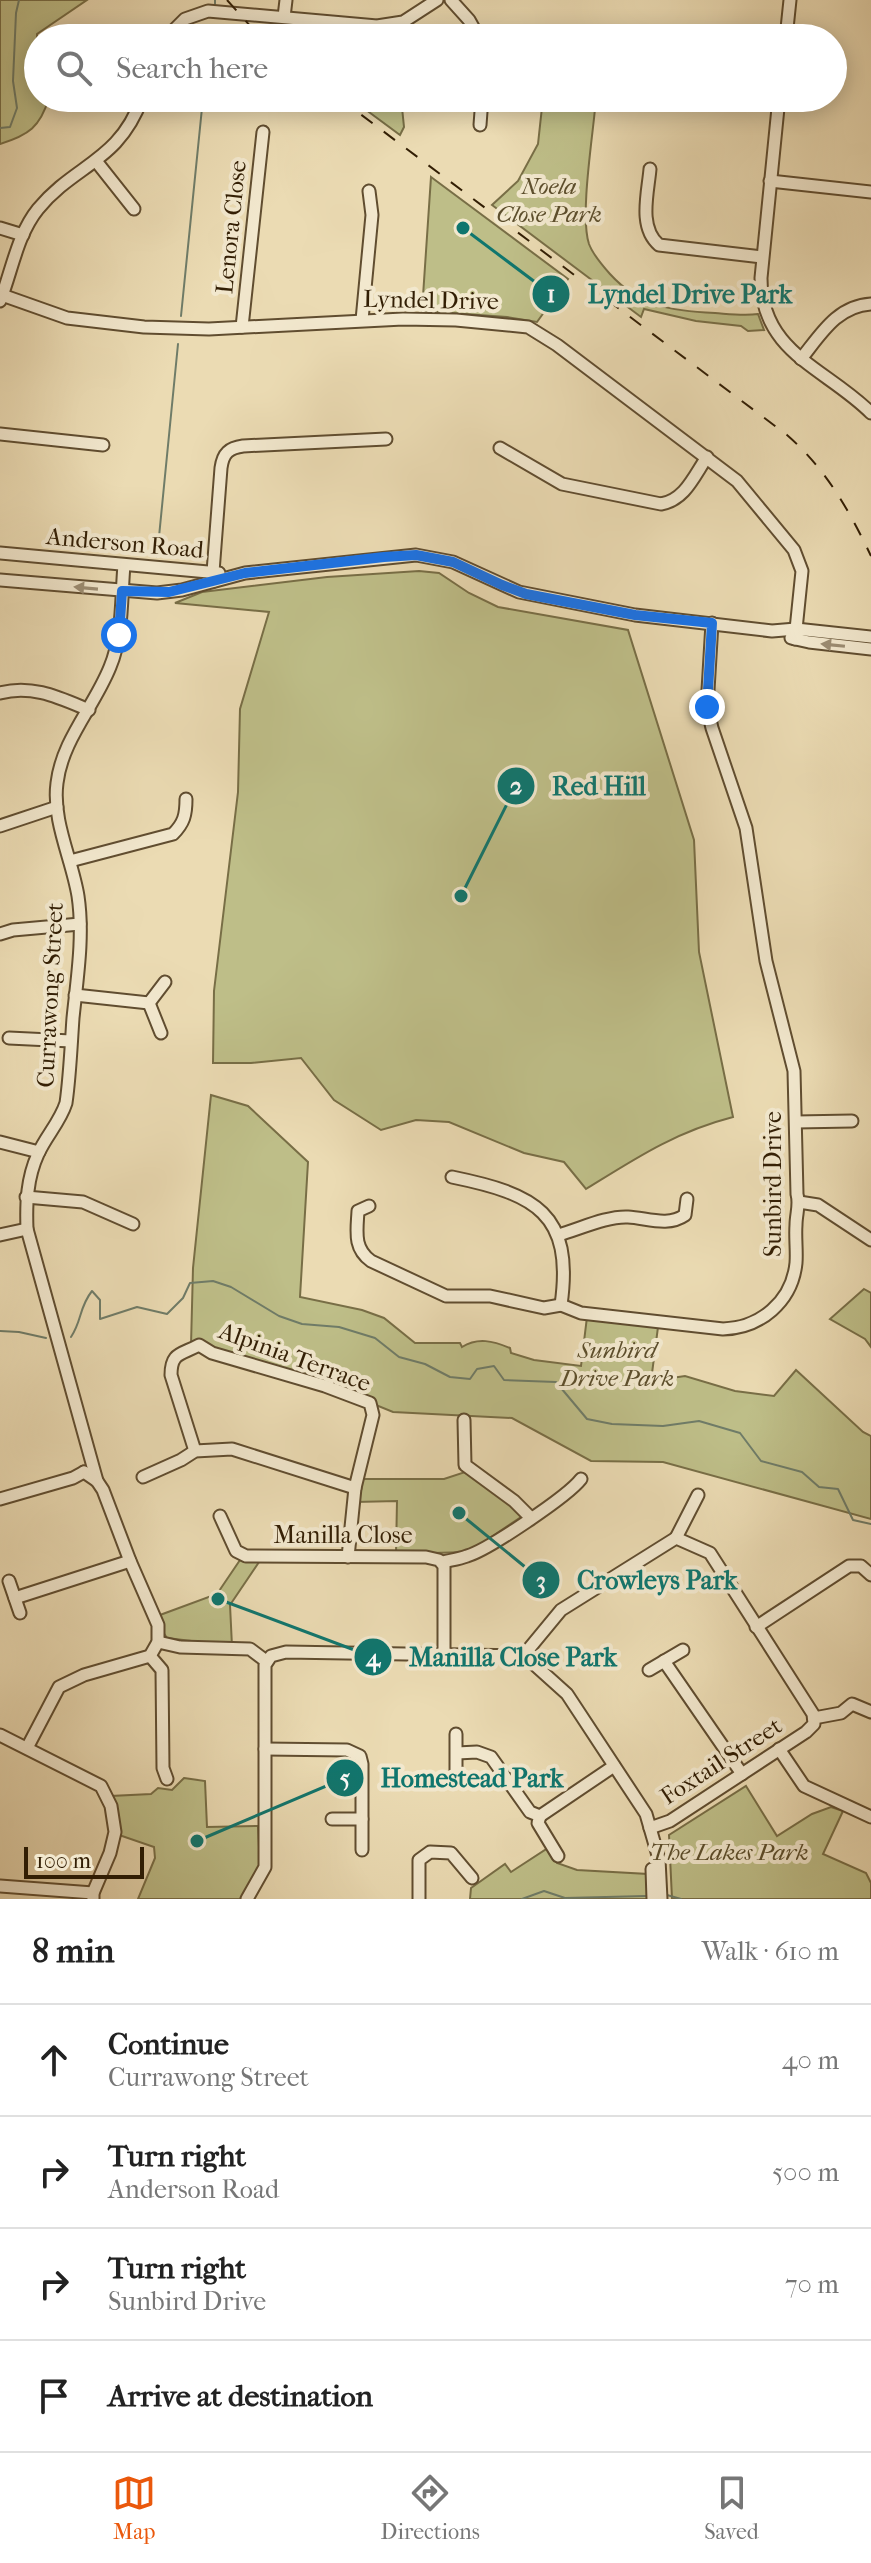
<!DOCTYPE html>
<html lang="en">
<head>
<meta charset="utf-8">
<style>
	:root { --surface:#fff; --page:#f6f6f6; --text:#222; --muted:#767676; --line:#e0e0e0; --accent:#ea580c }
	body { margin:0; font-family:"IM FELL French Canon",serif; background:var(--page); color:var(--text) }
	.scale { position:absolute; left:24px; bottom:20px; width:120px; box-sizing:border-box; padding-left:8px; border:4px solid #321e04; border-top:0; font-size:22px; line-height:28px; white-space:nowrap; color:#321e04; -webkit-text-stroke:6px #f2e8ce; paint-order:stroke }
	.stop { position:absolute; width:24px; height:24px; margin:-18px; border:6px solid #1a73e8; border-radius:50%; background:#fff }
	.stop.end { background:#1a73e8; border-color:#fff; box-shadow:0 2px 8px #0008 }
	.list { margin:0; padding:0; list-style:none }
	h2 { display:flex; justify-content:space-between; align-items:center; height:104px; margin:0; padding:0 32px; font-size:34px }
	h2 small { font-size:26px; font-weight:400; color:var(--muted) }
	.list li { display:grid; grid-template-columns:52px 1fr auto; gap:24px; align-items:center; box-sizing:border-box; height:112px; padding:0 32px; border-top:2px solid var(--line) }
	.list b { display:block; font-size:30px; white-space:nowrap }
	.list p { margin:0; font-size:26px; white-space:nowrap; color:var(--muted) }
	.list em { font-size:26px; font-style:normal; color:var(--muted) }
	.icon { flex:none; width:44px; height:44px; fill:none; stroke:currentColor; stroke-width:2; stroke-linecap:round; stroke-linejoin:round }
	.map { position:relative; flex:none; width:871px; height:1899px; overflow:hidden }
	.search { position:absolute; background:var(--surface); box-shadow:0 4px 20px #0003; left:24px; right:24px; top:24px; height:88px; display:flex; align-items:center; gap:20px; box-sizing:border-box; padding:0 28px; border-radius:44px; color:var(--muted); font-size:30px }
	.sheet { height:552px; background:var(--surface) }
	nav { display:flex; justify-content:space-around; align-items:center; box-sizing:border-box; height:112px; border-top:2px solid var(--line); background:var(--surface); font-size:22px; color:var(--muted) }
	nav a { display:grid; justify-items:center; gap:4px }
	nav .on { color:var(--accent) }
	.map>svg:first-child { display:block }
</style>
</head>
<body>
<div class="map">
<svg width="871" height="1899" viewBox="0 0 871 1899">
	<rect width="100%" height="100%" fill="#ebdbb3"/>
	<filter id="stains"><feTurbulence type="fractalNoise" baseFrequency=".0025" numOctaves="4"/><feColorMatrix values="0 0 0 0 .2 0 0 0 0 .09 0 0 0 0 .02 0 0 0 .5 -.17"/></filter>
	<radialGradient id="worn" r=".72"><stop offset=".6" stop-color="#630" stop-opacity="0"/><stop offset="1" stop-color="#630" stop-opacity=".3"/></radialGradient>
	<!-- green -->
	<g fill="#bebe88" stroke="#786e46" stroke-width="2">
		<path d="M 0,0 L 87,0 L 37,34 L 38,98 L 49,98 C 40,127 29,135 0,144 Z"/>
		<path d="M 350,98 L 401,98 L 404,127 L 400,135 Z"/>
		<path d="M 543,98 L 586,98 L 582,108 L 595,109 C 592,141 580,217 589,244 C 593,255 602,265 610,274 C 640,307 672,311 715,313 C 729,314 744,316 758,314 L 764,330 L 748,331 L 741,326 L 696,321 L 644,309 L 641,317 L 492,205 L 518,181 L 538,144 Z"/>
		<path d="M 431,177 L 568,279 L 537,322 L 507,317 L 422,311 Z"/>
		<path d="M 419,571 L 439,573 L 469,593 L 498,607 L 628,630 L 694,840 L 699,952 L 733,1117 C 675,1132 636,1158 586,1189 L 564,1162 L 524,1153 L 449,1122 L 416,1120 L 381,1130 L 334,1100 L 301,1058 L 251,1063 L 213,1063 L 214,991 L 238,792 L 240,709 L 269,612 L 175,603 L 202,592 L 327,577 Z"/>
		<path d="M 211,1095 L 248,1106 L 308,1162 L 300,1297 L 362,1310 L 384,1318 L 415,1343 L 460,1343 L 462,1347 C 478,1337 493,1341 510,1348 L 511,1353 L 534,1360 L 581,1366 L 587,1317 L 658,1327 L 651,1381 L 685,1376 L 735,1391 L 774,1396 L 796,1370 L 863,1432 L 871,1436 L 871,1519 L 663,1462 L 591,1461 L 512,1418 L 393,1412 L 312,1379 L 191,1345 L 193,1268 Z"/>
		<path d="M 864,1289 L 871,1293 L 871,1347 L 865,1339 L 830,1319 Z"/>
		<path d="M 465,1472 L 521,1509 L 521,1517 L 469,1552 L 396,1554 L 397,1501 L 356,1502 L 360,1479 L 444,1479 Z"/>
		<path d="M 240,1560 L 259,1562 L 230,1605 L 232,1646 L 167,1638 L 163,1632 L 160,1615 L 217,1594 Z"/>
		<path d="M 184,1778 L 205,1781 L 207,1827 L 258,1826 L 260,1868 L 240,1899 L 138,1899 L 155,1858 L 154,1847 L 119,1835 L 111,1796 L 151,1794 L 158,1788 L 172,1790 Z"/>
		<path d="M 746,1786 L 777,1836 L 812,1814 L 831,1807 L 843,1811 L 823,1854 L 866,1873 L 871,1883 L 871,1899 L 672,1899 L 669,1835 Z"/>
		<path d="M 548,1848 L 557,1863 L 577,1870 L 648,1874 L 647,1899 L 470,1899 L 471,1888 L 505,1864 L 511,1872 Z"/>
	</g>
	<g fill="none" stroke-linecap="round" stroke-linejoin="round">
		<!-- stream -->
		<g stroke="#6f7c68" stroke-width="2">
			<path d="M 215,4 L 215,0"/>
			<path d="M 0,128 L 10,127 L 17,108 L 13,81 L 16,13 L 19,0"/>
			<path d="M 181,316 L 203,98"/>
			<path d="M 157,557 L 178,344"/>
			<path d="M 0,1331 L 19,1332 L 46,1338"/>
			<path d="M 71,1337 C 82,1321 79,1307 92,1291 L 100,1300 L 100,1319 L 137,1307 L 167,1314 L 183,1298 L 190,1283 L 213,1281 L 231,1287 L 279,1316 L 302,1324 L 339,1327 L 375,1338 L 399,1357 L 425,1364 L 450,1377 L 470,1379 L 477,1369 L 494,1366 L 504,1380 L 556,1382 L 587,1419 L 612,1424 L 663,1426 L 699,1421 L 740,1433 L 761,1461 L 802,1472 L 819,1487 L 838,1489 L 853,1520 L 871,1524"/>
			<path d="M 667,1895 L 681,1899"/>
			<path d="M 522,1899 L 544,1891 L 565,1898 L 646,1896"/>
		</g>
		<!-- minor casing -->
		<g stroke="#604d30" stroke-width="15">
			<g id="minor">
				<path d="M 451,0 L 469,20 L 479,38"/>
				<path d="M 284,17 L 286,0"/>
				<path d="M 166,38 L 185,19 L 208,11 L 377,26 L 403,22 L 437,0"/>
				<path d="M 786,38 L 790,0"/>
				<path d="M 779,98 L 761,278 C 761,353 826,368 871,413"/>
				<path d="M 480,125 L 482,98"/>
				<path d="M 96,161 L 134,209"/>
				<path d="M 650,169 C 648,193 638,227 659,245 L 762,257"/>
				<path d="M 770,181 L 871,192"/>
				<path d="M 0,228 L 23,235"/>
				<path d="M 2,295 L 67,318 L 144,327 L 209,329 L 403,319 L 456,320 L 528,327 L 557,345 L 737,481 L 794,550 L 802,571 L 795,639"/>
				<path d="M 0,301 C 12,271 17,235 38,209 C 75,164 119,162 142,98"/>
				<path d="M 362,320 L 372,215 L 369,191"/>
				<path d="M 242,327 L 263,132"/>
				<path d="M 801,359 C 821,334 837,306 871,304"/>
				<path d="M 0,434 L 103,445"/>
				<path d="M 500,448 L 562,484 L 661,504 C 685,500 694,476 707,457"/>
				<path d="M 0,553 L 219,573"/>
				<path d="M 0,580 L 157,593 L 182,590 L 245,573 L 416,555 L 453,562 L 519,592 L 635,615 L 772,631 L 796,629 L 871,637"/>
				<path d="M 214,581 L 213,572 L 221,468 C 223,453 229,448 243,446 L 386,439"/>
				<path d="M 791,638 L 809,642 L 871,649"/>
				<path d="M 0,693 C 32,684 60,698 89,710"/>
				<path d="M 0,826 L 57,807"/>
				<path d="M 70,861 L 173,834 C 184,823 186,815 186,799"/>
				<path d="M 0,934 L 13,930 L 80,924"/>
				<path d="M 75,995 L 149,1003 L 165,982"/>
				<path d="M 149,1003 L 161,1033"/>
				<path d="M 9,1038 L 71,1041"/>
				<path d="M 796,1122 L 852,1121"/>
				<path d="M 0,1142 L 39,1152"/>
				<path d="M 452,1177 C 535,1194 574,1213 561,1305"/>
				<path d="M 26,1197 L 83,1202 L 133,1224"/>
				<path d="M 799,1202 L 818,1205 L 871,1240"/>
				<path d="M 369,1206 L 358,1211 C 357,1231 353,1248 371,1261 L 446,1296 L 490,1296 L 544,1308 L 561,1305 L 581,1313 L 723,1329 C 760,1328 792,1302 796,1263 C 797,1251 795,1238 796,1225 C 796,1214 800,1205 797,1194 L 794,1071 L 766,961 L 746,828 L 712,728 L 707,707 L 712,623"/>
				<path d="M 0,1235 L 27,1229"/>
				<path d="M 558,1235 C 580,1229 606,1216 628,1217 C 647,1218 668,1227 685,1215 L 687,1199"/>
				<path d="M 464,1420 L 465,1465 L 514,1501 L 531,1518"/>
				<path d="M 195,1451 L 171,1375 C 171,1352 181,1355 199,1345 L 212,1353 L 325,1386 L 370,1403 L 373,1415 L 355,1488 L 348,1557"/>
				<path d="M 143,1477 L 181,1460 L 195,1451 L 232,1449 L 355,1488"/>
				<path d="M 97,1481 L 27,1229 C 26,1203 27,1178 38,1154 C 46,1136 60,1122 66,1103 C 70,1075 71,1046 73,1018 C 77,979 84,936 78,896 C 72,859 52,821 57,783 C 62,740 94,707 110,667 C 123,636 121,599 124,565"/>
				<path d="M 0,1499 L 73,1478 L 84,1472"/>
				<path d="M 220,1516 L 236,1551 L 246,1556 L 426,1557 L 439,1560 L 444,1566 L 444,1655"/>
				<path d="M 676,1538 L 698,1495"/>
				<path d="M 443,1562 C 451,1560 459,1559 467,1556 C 488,1550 568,1496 581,1479"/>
				<path d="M 9,1581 L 20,1613"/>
				<path d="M 15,1598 L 130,1561"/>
				<path d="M 756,1627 L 849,1566 L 861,1566 L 871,1575"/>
				<path d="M 158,1642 L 180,1647 L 250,1649 L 266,1661"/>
				<path d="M 150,1656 L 162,1670 L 163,1768 L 167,1779"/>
				<path d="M 523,1656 L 561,1610 L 676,1538 L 710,1553 L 813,1714 L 814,1724 L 806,1732 L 670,1821 L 650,1828"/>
				<path d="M 664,1661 L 742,1774"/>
				<path d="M 649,1670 L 683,1650"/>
				<path d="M 814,1718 L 841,1713 L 852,1704 L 871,1712"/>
				<path d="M 456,1734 L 456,1772"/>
				<path d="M 0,1735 L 101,1786 L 111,1806 L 115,1832 L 110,1853 L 93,1893 L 93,1899"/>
				<path d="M 27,1748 L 59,1687 L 84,1675 L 150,1656 L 158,1642 L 158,1625 L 130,1561 L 103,1490 L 97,1481 L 84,1472"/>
				<path d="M 265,1749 L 347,1750 L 360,1756 L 362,1764 L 362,1850"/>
				<path d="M 779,1749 L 804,1786 L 871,1817"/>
				<path d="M 457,1753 L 477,1752 L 491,1757 L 530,1812 L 540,1816 L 614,1766"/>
				<path d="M 540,1816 L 538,1823 L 558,1856"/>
				<path d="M 332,1819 L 362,1819"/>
				<path d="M 652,1869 L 653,1899"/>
				<path d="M 0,1886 L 93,1893"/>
				<path d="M 247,1899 L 265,1867 L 265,1665 L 271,1656 L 286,1652 L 523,1656 L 527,1658 L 567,1694 L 646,1814 L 659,1859 L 661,1899"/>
				<path d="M 419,1899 L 419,1860 L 430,1852 L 451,1853 L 472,1878"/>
			</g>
		</g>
		<!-- minor -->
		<use href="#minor" stroke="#f2e8ce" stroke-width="11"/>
		<!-- rail -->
		<g stroke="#321e04" stroke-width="2" stroke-dasharray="14 14" stroke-linecap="butt">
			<path d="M 227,0 L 261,38"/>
			<path d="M 339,98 L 787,435 C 826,469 849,510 871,556"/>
		</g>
	</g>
	<!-- one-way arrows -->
	<defs><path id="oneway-solid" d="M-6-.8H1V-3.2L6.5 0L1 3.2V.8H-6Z" transform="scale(2)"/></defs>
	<g fill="#9c8d73">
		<use href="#oneway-solid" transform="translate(86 588) rotate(-175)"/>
		<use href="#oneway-solid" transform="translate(833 645) rotate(-174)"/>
	</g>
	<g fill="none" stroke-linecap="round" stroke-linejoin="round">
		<!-- route -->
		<path stroke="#1a73e8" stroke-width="10" d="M 119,635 L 122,591 L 169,592 L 245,573 L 384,557 L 416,555 L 453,562 L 502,585 L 526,594 L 635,615 L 712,623 L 707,707"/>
	</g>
	<g text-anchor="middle" stroke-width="8" stroke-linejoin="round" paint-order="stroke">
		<!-- park labels -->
		<g font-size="24" font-style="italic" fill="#5c4e2c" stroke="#f2e8ce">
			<text x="549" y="194">Noela<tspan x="549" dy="28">Close Park</tspan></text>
			<text x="617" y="1358">Sunbird<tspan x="617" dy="28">Drive Park</tspan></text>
			<text x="729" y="1860">The Lakes Park</text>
		</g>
		<!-- street labels -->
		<g font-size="24" fill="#321e04" stroke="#f2e8ce">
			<text transform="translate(231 227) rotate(-84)" y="8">Lenora Close</text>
			<text transform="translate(431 300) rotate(1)" y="8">Lyndel Drive</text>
			<text transform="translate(125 543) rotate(5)" y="8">Anderson Road</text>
			<text transform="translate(50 995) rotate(-87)" y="8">Currawong Street</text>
			<text transform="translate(773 1184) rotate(-90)" y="8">Sunbird Drive</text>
			<text transform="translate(295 1357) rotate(20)" y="8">Alpinia Terrace</text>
			<text x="343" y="1543">Manilla Close</text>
			<text transform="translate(721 1761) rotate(-33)" y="8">Foxtail Street</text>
		</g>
	</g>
	<!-- callouts -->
	<path fill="none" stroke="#0f766e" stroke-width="3" d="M463 228L551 294M461 896L516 786M459 1513L541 1580M218 1599L373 1657M197 1841L345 1778"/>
	<g fill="#0f766e" stroke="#f2e8ce" stroke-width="3">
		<circle cx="463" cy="228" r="8"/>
		<circle cx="461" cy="896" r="8"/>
		<circle cx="459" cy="1513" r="8"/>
		<circle cx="218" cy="1599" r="8"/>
		<circle cx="197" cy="1841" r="8"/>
		<circle cx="551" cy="294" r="20"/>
		<circle cx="516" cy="786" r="20"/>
		<circle cx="541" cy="1580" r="20"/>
		<circle cx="373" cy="1657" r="20"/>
		<circle cx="345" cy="1778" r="20"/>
	</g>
	<g font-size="24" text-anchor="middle" font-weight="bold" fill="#fff">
		<text x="551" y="302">1</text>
		<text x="516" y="794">2</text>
		<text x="541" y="1589">3</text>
		<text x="373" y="1666">4</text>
		<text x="345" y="1786">5</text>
	</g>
	<g font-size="26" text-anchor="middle" font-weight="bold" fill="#0f766e" stroke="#f2e8ce" stroke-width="8" stroke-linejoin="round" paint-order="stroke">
		<text x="690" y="303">Lyndel Drive Park</text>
		<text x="599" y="795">Red Hill</text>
		<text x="657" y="1589">Crowleys Park</text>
		<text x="513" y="1666">Manilla Close Park</text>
		<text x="472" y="1787">Homestead Park</text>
	</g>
	<rect width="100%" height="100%" filter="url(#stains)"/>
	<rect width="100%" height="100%" fill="url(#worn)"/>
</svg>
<div class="scale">100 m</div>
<div class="stop" style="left:119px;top:635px"></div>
<div class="stop end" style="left:707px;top:707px"></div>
<div class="search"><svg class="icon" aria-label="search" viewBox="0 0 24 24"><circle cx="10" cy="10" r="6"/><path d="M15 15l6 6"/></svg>Search here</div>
</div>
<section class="sheet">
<h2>8 min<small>Walk · 610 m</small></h2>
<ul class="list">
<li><svg class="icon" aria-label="ahead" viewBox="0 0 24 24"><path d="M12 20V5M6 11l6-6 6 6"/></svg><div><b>Continue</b><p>Currawong Street</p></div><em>40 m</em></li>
<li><svg class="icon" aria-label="right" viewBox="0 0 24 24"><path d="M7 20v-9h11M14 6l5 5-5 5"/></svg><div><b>Turn right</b><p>Anderson Road</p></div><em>500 m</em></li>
<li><svg class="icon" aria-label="right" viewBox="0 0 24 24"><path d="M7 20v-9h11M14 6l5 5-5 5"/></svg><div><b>Turn right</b><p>Sunbird Drive</p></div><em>70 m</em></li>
<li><svg class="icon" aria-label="arrive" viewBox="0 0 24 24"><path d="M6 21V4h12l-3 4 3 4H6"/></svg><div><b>Arrive at destination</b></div></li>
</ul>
</section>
<nav>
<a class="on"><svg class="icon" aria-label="map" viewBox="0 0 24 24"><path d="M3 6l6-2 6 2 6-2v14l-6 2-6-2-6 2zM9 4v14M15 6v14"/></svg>Map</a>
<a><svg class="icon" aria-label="directions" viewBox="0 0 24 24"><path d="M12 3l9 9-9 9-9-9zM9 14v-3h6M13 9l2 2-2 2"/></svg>Directions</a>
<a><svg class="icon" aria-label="saved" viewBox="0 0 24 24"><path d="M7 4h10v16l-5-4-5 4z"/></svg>Saved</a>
</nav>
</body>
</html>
